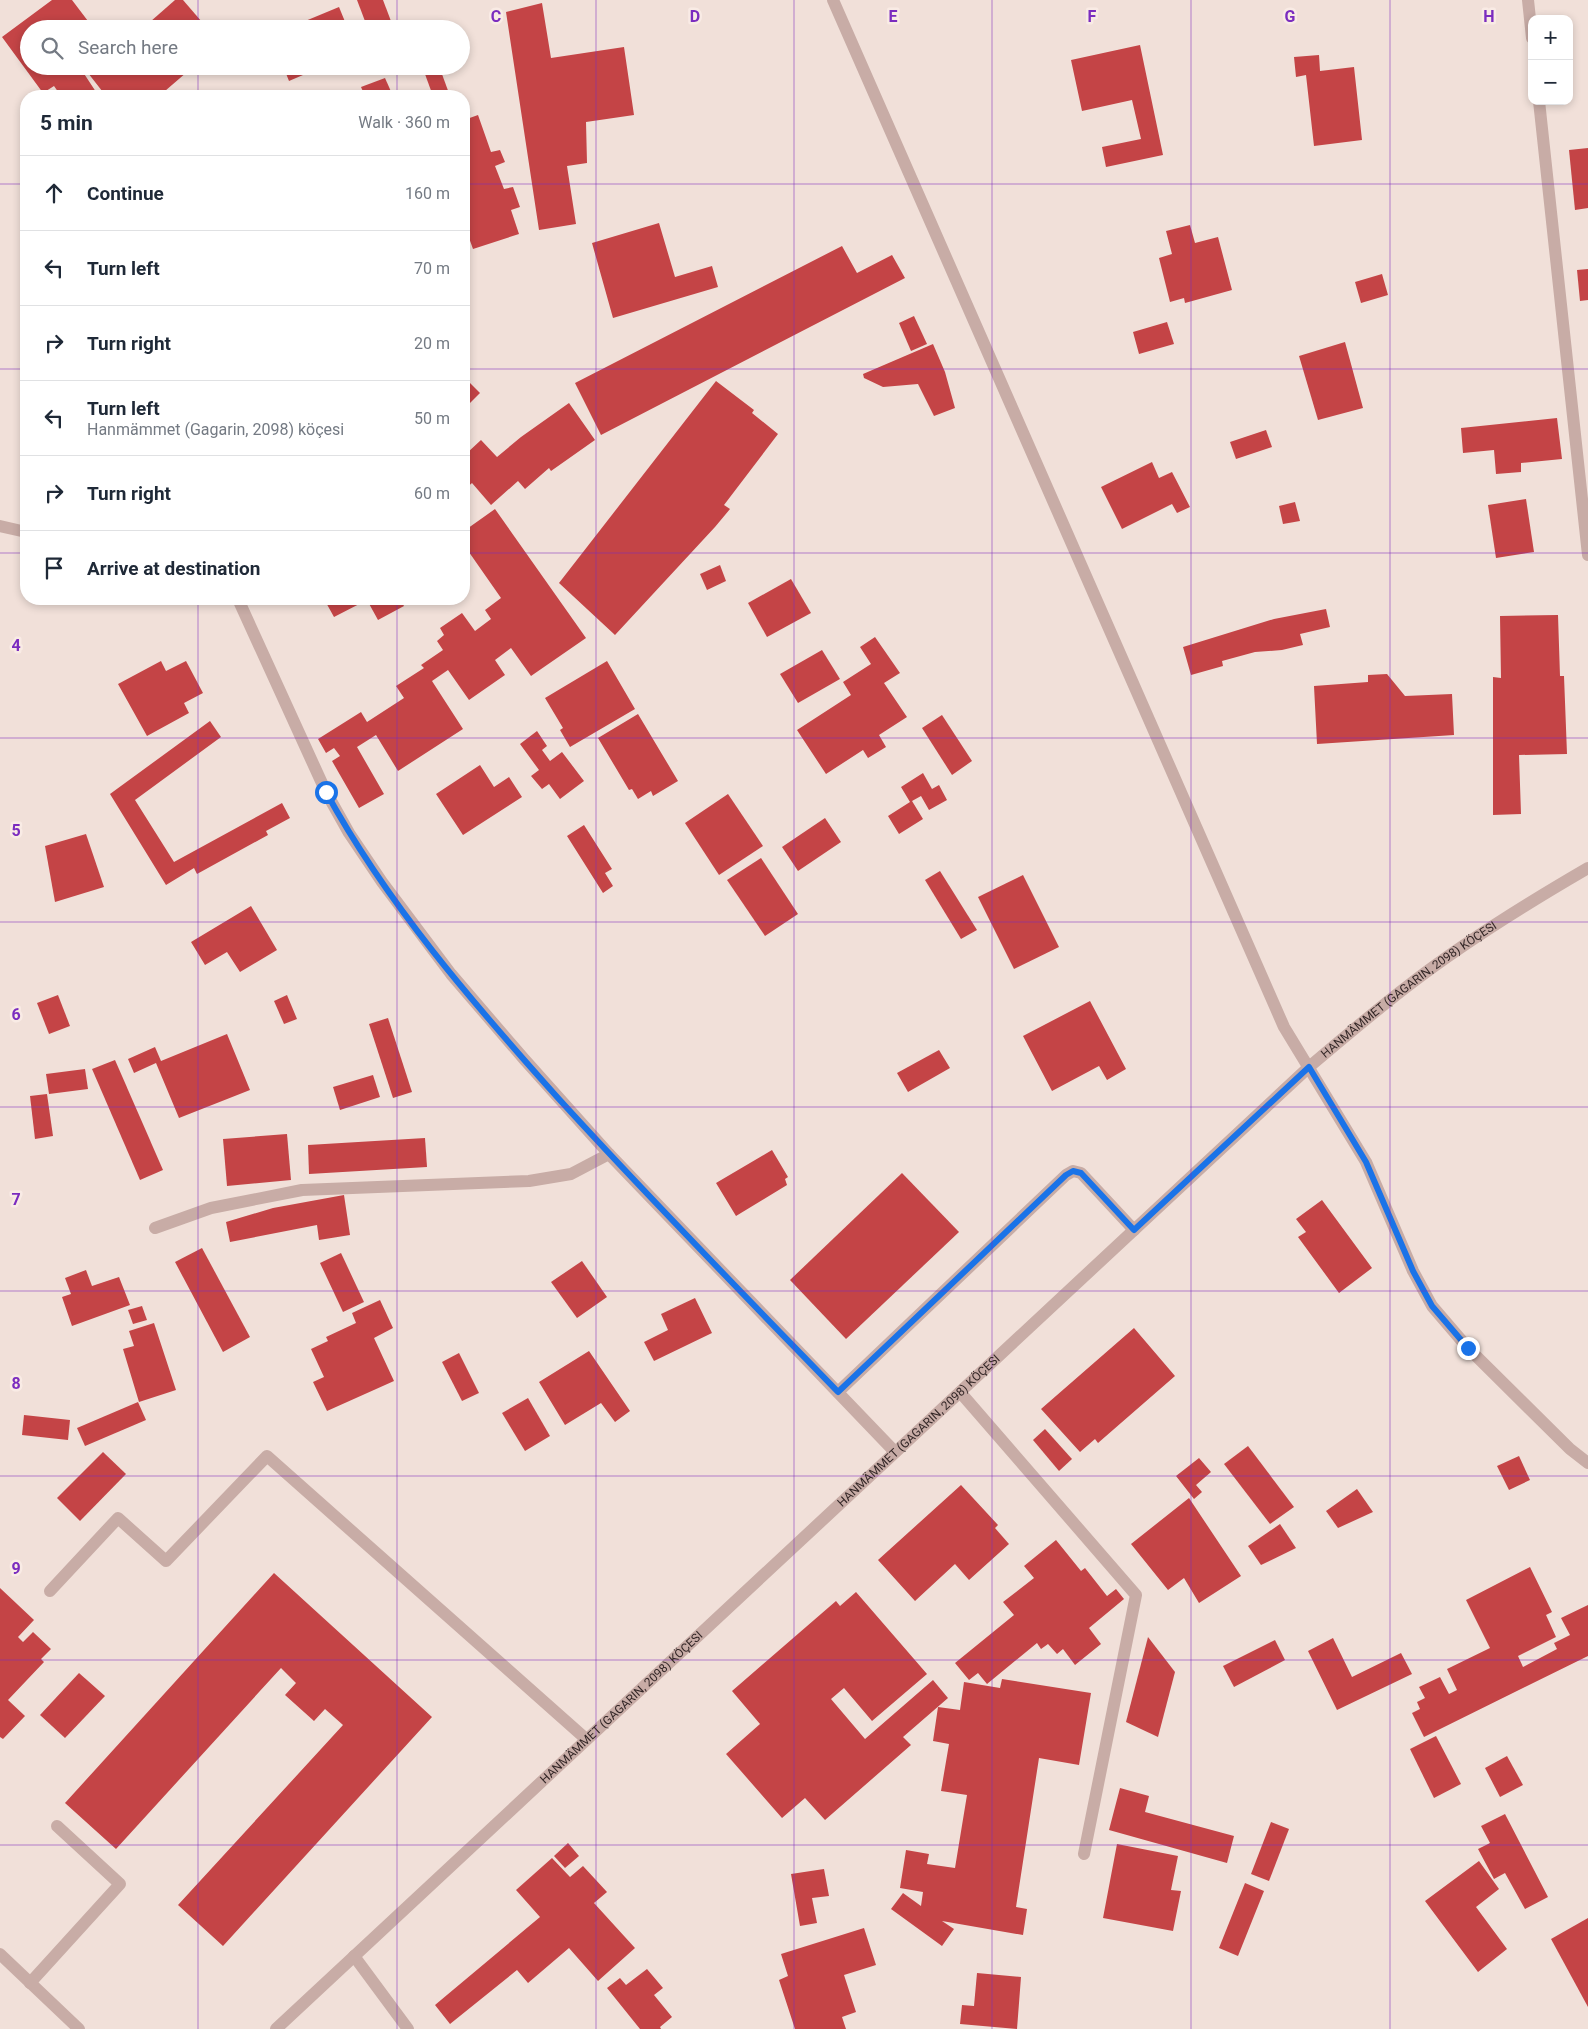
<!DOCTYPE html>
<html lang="en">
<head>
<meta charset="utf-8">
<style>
	:root { --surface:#fff; --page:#f2f2f3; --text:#1f2937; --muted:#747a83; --line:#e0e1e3 }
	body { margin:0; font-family:Roboto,sans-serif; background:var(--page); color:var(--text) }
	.controls { position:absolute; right:15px; top:15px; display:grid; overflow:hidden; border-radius:10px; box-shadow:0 2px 8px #0003 }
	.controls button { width:45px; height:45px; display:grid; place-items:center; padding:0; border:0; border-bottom:1px solid var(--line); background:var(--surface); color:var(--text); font:25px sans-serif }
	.stop { position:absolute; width:15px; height:15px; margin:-11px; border:4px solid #1a73e8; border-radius:50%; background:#fff }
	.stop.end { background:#1a73e8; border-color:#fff; box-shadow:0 1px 5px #0008 }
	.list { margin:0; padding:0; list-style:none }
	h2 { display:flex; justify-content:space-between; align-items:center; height:65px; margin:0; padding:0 20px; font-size:21px }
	h2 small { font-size:16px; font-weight:400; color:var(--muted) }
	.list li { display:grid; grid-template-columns:32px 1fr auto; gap:15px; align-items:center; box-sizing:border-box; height:75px; padding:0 20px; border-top:1px solid var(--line) }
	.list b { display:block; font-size:19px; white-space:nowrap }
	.list p { margin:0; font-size:16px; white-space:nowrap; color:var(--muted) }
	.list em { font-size:16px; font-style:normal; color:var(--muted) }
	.icon { flex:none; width:28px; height:28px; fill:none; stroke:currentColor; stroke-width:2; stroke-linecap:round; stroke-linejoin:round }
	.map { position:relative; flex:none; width:1588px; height:2029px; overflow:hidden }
	.search { position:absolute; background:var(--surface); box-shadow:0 2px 8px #0003; left:20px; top:20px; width:450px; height:55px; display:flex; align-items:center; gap:12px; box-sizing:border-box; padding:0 18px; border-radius:28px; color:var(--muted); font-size:19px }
	.panel { position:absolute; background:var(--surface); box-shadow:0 2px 8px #0003; left:20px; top:90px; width:450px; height:515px; border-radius:20px }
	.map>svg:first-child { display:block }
</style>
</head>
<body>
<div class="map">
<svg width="1588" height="2029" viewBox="0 0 1588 2029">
	<rect width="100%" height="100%" fill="#f1e0d9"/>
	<!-- building -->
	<g fill="#c44446">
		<path d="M 52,0 L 72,0 L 94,29 L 29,29 L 29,66 L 79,66 L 98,95 L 96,96 L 61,96 L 54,86 L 43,93 L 2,37 Z"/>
		<path d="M 175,0 L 183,0 L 208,29 L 142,29 Z"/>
		<path d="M 357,0 L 383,0 L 394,29 L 368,29 Z"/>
		<path d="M 542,3 L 551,58 L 624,47 L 634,115 L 586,122 L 587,163 L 567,166 L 576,224 L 539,230 L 506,12 Z"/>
		<path d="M 339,7 L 348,29 L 286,29 Z"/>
		<path d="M 1140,45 L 1163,155 L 1106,167 L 1102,147 L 1141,139 L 1132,100 L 1082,111 L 1071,60 Z"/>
		<path d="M 1319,55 L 1320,71 L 1354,67 L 1362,140 L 1314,146 L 1306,75 L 1296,77 L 1294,57 Z"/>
		<path d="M 96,66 L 194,66 L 165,91 L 170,96 L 106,96 L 88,73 Z"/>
		<path d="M 283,66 L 324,66 L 289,81 Z"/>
		<path d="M 422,66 L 439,66 L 450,96 L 433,96 Z"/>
		<path d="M 385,78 L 393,96 L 365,96 L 361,87 Z"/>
		<path d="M 478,115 L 491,152 L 500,150 L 505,162 L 495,166 L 504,189 L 513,187 L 520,207 L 511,210 L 519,234 L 473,249 L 464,224 L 464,120 Z"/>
		<path d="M 1588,148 L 1588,208 L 1575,210 L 1569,150 Z"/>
		<path d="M 659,223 L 675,277 L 712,266 L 718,287 L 613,318 L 592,243 Z"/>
		<path d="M 1190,225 L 1195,243 L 1218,237 L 1232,290 L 1185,303 L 1184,298 L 1170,302 L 1159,258 L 1172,254 L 1166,231 Z"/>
		<path d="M 842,246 L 857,273 L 892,255 L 905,278 L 601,435 L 575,383 Z"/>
		<path d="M 1588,269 L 1588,300 L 1580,301 L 1577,270 Z"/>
		<path d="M 1382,274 L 1388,295 L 1361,303 L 1355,282 Z"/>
		<path d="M 914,316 L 927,344 L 911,351 L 899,323 Z"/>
		<path d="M 1167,322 L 1174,344 L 1139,354 L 1133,332 Z"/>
		<path d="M 1345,342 L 1363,408 L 1318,420 L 1299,356 Z"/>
		<path d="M 933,344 L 945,372 L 955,408 L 934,416 L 918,384 L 883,387 L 864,378 L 863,374 Z"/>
		<path d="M 464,377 L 480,393 L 464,409 Z"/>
		<path d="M 716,381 L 754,410 L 752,413 L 778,434 L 724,505 L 730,509 L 715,527 L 615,635 L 559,583 Z"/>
		<path d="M 569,403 L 595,440 L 551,471 L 549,468 L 525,489 L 518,481 L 491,505 L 472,483 L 464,490 L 464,450 L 467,453 L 481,440 L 497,457 L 521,437 Z"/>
		<path d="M 1557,418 L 1562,459 L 1521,463 L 1521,472 L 1496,474 L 1494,450 L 1463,453 L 1461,428 Z"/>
		<path d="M 1266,430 L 1272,447 L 1236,459 L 1230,442 Z"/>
		<path d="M 1152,462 L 1159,478 L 1172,472 L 1190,507 L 1177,513 L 1172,504 L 1122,529 L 1101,487 Z"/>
		<path d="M 1526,499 L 1534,552 L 1496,558 L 1488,505 Z"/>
		<path d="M 1295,502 L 1300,521 L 1283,524 L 1279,506 Z"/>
		<path d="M 495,509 L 586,638 L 531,676 L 511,648 L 495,660 L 505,675 L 469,700 L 448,670 L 432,681 L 463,729 L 398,771 L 376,735 L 357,747 L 384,794 L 359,808 L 332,761 L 340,756 L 334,748 L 326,753 L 318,739 L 361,712 L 367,722 L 404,698 L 396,686 L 424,668 L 421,665 L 443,650 L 437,641 L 444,635 L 440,628 L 462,613 L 475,631 L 491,619 L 485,610 L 501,598 L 464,545 L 464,531 Z"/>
		<path d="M 720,565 L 726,581 L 707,590 L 700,574 Z"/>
		<path d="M 791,579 L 811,613 L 767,637 L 748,603 Z"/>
		<path d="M 324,599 L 400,599 L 404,606 L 378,620 L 367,600 L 334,617 Z"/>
		<path d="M 1326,609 L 1330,627 L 1300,634 L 1303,645 L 1282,650 L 1255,652 L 1222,661 L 1223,666 L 1191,675 L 1183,647 L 1274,619 Z"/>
		<path d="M 1558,615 L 1560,676 L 1564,676 L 1567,754 L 1519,755 L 1521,814 L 1493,815 L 1493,677 L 1501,678 L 1500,616 Z"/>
		<path d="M 875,637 L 900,673 L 884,683 L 907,717 L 879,735 L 886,747 L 868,758 L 863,750 L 826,774 L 797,730 L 851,695 L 843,682 L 871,664 L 860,647 Z"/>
		<path d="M 822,650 L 840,679 L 798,703 L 780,674 Z"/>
		<path d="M 161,661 L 166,671 L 186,661 L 203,693 L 184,703 L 189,713 L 147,736 L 118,684 Z"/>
		<path d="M 607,661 L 635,709 L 570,747 L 560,730 L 563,728 L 545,698 Z"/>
		<path d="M 1387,674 L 1405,696 L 1452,694 L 1454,735 L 1317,744 L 1314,686 L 1368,682 L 1368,675 Z"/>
		<path d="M 638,714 L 678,781 L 653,796 L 651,791 L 638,799 L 632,789 L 629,790 L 598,738 Z"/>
		<path d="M 942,715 L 972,761 L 952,775 L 922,728 Z"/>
		<path d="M 210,721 L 221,737 L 135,800 L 174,862 L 282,803 L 290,818 L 266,831 L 268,835 L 197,874 L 194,868 L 166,885 L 110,794 Z"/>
		<path d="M 537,731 L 547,746 L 542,750 L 550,761 L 562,752 L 584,781 L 560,799 L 549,784 L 542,789 L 531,776 L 539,770 L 520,744 Z"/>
		<path d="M 480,765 L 494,787 L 509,777 L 522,797 L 463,835 L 436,794 Z"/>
		<path d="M 923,773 L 932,789 L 939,785 L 947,800 L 929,810 L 921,796 L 912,801 L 923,819 L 899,834 L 888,816 L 910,802 L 901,787 Z"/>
		<path d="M 728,794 L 763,846 L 719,875 L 685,823 Z"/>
		<path d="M 825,818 L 841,842 L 798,871 L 782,847 Z"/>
		<path d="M 584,825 L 612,869 L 605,873 L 613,886 L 603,893 L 567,836 Z"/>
		<path d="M 86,834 L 104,887 L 55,902 L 45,846 Z"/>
		<path d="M 761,858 L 798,914 L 765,936 L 727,880 Z"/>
		<path d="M 940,871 L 977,930 L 961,939 L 925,880 Z"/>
		<path d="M 1023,875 L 1059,947 L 1014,969 L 978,897 Z"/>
		<path d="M 251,906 L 277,950 L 240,972 L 227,952 L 205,965 L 191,942 Z"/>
		<path d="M 58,995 L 70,1026 L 49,1034 L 37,1003 Z"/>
		<path d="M 287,995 L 297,1019 L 284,1024 L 274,1001 Z"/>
		<path d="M 1090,1001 L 1126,1069 L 1107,1080 L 1099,1066 L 1052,1091 L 1023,1036 Z"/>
		<path d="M 388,1018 L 412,1092 L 393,1098 L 369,1024 Z"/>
		<path d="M 227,1034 L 250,1090 L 179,1118 L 156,1063 L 134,1073 L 128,1059 L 155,1047 L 161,1061 Z"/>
		<path d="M 939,1050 L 950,1068 L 908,1092 L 897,1073 Z"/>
		<path d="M 115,1060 L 163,1170 L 140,1180 L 92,1069 Z"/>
		<path d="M 85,1069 L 88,1089 L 49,1094 L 46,1074 Z"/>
		<path d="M 373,1075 L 380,1097 L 340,1110 L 333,1087 Z"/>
		<path d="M 47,1094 L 53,1136 L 35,1139 L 30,1096 Z"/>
		<path d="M 287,1134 L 291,1180 L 227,1186 L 223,1139 Z"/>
		<path d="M 425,1138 L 427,1167 L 309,1174 L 308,1145 Z"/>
		<path d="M 772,1150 L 788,1177 L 785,1179 L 787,1185 L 736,1216 L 716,1183 Z"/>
		<path d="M 902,1173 L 959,1232 L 846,1339 L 790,1280 Z"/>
		<path d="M 344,1195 L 350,1235 L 319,1240 L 317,1225 L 230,1242 L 226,1222 L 273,1208 Z"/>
		<path d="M 1322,1200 L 1372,1268 L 1339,1293 L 1298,1237 L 1306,1232 L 1296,1219 Z"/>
		<path d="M 202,1248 L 250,1337 L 223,1352 L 175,1262 Z"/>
		<path d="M 341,1253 L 364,1302 L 343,1312 L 320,1263 Z"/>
		<path d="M 582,1261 L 607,1297 L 577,1318 L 551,1282 Z"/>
		<path d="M 86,1270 L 92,1286 L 119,1277 L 130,1305 L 72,1326 L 62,1297 L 71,1294 L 65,1278 Z"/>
		<path d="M 695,1298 L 712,1333 L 654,1361 L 644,1342 L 668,1330 L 661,1314 Z"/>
		<path d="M 380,1300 L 393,1328 L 374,1338 L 394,1381 L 327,1411 L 313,1382 L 324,1377 L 311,1349 L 328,1341 L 326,1337 L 356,1323 L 352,1313 Z"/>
		<path d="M 142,1306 L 147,1320 L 133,1324 L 128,1310 Z"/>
		<path d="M 154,1323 L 176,1390 L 139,1402 L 123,1349 L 134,1346 L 129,1331 Z"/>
		<path d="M 1134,1328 L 1175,1376 L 1098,1443 L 1095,1439 L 1080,1452 L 1041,1409 Z"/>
		<path d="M 589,1351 L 630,1411 L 615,1422 L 601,1403 L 565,1425 L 539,1382 Z"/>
		<path d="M 459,1353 L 479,1393 L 462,1401 L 442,1362 Z"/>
		<path d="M 528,1398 L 550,1436 L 525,1451 L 502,1413 Z"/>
		<path d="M 138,1402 L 146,1420 L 85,1446 L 77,1428 Z"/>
		<path d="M 24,1415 L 70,1420 L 68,1440 L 22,1435 Z"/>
		<path d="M 1045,1429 L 1072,1459 L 1059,1471 L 1033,1440 Z"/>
		<path d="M 1248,1446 L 1294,1507 L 1270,1524 L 1224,1464 Z"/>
		<path d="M 103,1452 L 126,1474 L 80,1521 L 57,1498 Z"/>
		<path d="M 1519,1456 L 1530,1480 L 1509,1490 L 1497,1466 Z"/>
		<path d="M 1199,1458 L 1211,1472 L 1196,1485 L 1202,1492 L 1194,1499 L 1176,1476 Z"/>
		<path d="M 961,1485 L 998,1525 L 995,1528 L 1009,1544 L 969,1580 L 955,1564 L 915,1601 L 878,1560 Z"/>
		<path d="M 1357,1489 L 1373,1512 L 1338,1528 L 1326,1511 Z"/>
		<path d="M 1189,1498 L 1241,1576 L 1199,1603 L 1184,1578 L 1168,1590 L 1131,1544 Z"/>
		<path d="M 1280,1524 L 1296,1548 L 1261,1565 L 1248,1546 Z"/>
		<path d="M 1056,1540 L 1081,1571 L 1085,1568 L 1107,1596 L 1116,1589 L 1124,1599 L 1089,1628 L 1101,1644 L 1075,1665 L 1063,1649 L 1057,1654 L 1048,1644 L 1041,1649 L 1037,1643 L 987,1684 L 978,1673 L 969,1680 L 955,1663 L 1014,1615 L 1003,1602 L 1034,1578 L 1024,1566 Z"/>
		<path d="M 1530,1567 L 1552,1612 L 1546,1615 L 1556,1637 L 1518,1656 L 1523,1667 L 1557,1649 L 1554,1643 L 1570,1635 L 1561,1618 L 1588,1605 L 1588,1656 L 1424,1737 L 1412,1713 L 1420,1709 L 1417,1702 L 1425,1698 L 1419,1687 L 1440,1677 L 1449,1694 L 1457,1690 L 1447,1669 L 1490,1648 L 1466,1600 Z"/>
		<path d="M 274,1573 L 432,1717 L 223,1946 L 178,1905 L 343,1725 L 325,1709 L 314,1721 L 285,1695 L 296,1683 L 281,1668 L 116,1849 L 65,1803 Z"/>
		<path d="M 0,1588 L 34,1620 L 18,1637 L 23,1642 L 33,1632 L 51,1649 L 41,1659 L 44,1662 L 8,1700 L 25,1716 L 3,1739 L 0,1737 Z"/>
		<path d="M 856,1592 L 927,1674 L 872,1721 L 844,1688 L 831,1699 L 865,1739 L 933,1680 L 948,1698 L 903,1737 L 911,1745 L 825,1820 L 805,1798 L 782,1818 L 726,1754 L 760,1724 L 732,1691 L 836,1601 L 840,1606 Z"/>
		<path d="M 1148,1637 L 1175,1672 L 1158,1737 L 1126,1722 Z"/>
		<path d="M 1333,1638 L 1352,1677 L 1401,1653 L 1412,1674 L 1337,1710 L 1308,1651 Z"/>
		<path d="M 1275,1640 L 1285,1660 L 1234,1687 L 1223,1666 Z"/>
		<path d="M 79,1673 L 105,1696 L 65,1738 L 40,1715 Z"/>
		<path d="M 1002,1679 L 1091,1693 L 1079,1765 L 1039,1758 L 1016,1907 L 1027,1909 L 1023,1935 L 942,1921 L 954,1929 L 942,1946 L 891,1909 L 903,1893 L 921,1906 L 923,1892 L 900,1888 L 906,1850 L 929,1854 L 927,1864 L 955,1868 L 967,1795 L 941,1791 L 949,1744 L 933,1741 L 938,1707 L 960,1710 L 964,1682 L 1000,1688 Z"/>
		<path d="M 1436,1736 L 1461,1784 L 1434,1798 L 1410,1749 Z"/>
		<path d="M 1507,1756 L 1523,1785 L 1500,1797 L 1485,1768 Z"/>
		<path d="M 1120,1788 L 1149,1796 L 1145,1812 L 1234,1836 L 1227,1863 L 1109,1830 Z"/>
		<path d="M 1505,1814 L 1548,1897 L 1525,1909 L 1505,1873 L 1494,1879 L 1478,1849 L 1490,1843 L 1481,1826 Z"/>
		<path d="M 1271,1822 L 1289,1829 L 1269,1881 L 1251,1874 Z"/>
		<path d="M 568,1843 L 579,1856 L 565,1868 L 554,1856 Z"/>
		<path d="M 1117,1844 L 1178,1856 L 1171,1890 L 1181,1891 L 1173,1931 L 1103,1918 Z"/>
		<path d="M 552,1858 L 570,1877 L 583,1866 L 607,1892 L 594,1903 L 635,1948 L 598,1981 L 569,1948 L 528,1983 L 517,1970 L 450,2024 L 435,2005 L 540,1917 L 516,1890 Z"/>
		<path d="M 1479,1861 L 1499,1889 L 1476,1907 L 1507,1949 L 1478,1972 L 1425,1901 Z"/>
		<path d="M 824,1869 L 829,1896 L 812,1898 L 817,1923 L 800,1926 L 791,1874 Z"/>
		<path d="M 1245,1883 L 1264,1891 L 1238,1956 L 1219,1948 Z"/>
		<path d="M 1588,1918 L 1588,2007 L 1551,1939 Z"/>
		<path d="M 864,1928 L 876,1965 L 844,1975 L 856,2012 L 842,2017 L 846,2029 L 795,2029 L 779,1980 L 788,1976 L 781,1954 Z"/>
		<path d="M 647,1969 L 663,1988 L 654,1995 L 672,2017 L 660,2027 L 661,2029 L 640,2029 L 607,1988 L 620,1978 L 626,1985 Z"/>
		<path d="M 977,1973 L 1021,1977 L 1017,2029 L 960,2024 L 962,2005 L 974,2006 Z"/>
	</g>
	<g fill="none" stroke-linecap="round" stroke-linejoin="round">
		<!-- lane -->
		<g stroke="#c8aca6" stroke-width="12">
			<path d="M 155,1228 L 211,1208 L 302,1190 L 529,1181 L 571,1174 L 609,1154"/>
			<path d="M 838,1392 L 1066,1175 L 1073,1171 L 1081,1173 L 1134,1230"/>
			<path d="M 960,1392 L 1136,1595 L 1084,1854"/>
			<path d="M 50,1591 L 118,1518 L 166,1561 L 267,1456 L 586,1739"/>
			<path d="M 0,1954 L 79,2029"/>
			<path d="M 354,1956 L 408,2029"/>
			<path d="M 30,1983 L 120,1884 L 57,1826"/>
		</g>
		<!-- street -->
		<g stroke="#c8aca6" stroke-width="12">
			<path d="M 833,0 L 1284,1027 L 1366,1162 L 1413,1271 L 1432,1306 L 1468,1348 L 1570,1449 L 1588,1463"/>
			<path d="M 1528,0 L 1532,38"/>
			<path d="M 1539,101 L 1588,555"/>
			<path d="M 0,526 L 26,532"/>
			<path d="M 238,599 L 326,792 L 349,833 L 382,882 L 451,974 L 524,1059 L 609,1154 L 895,1452"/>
			<path id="s1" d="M 276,2029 L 1309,1067 C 1342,1039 1375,1011 1409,985 C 1466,941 1526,904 1588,868"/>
		</g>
	</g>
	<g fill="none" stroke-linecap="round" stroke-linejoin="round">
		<!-- route -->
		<path stroke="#1a73e8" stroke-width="6" d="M 326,792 C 387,904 473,1003 558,1098 C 649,1198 744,1295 838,1392 L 1066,1175 L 1073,1171 L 1081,1173 L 1134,1230 L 1309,1067 L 1366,1162 L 1413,1271 L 1432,1306 L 1468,1348"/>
	</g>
	<!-- grid -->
	<path fill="none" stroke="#7b2cbf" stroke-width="1" stroke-opacity="0.55" d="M 198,0 L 198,29M 397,0 L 397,29M 596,0 L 596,2029M 794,0 L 794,2029M 992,0 L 992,2029M 1191,0 L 1191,2029M 1390,0 L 1390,2029M 198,66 L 198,96M 397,66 L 397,96M 0,184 L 26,184M 464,184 L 1588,184M 0,369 L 26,369M 464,369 L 1588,369M 0,553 L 26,553M 464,553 L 1588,553M 198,599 L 198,2029M 397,599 L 397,2029M 0,738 L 1588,738M 0,922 L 1588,922M 0,1107 L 1588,1107M 0,1291 L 1588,1291M 0,1476 L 1588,1476M 0,1660 L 1588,1660M 0,1845 L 1588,1845"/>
	<g text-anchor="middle" stroke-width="5" stroke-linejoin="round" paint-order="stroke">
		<!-- street labels -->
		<g font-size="12" fill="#342727" stroke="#f9ebe5">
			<text dy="4" stroke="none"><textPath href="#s1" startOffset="1538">HANMÄMMET (GAGARIN, 2098) KÖÇESI</textPath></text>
			<text dy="4" stroke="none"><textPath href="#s1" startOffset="878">HANMÄMMET (GAGARIN, 2098) KÖÇESI</textPath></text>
			<text dy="4" stroke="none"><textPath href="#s1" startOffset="472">HANMÄMMET (GAGARIN, 2098) KÖÇESI</textPath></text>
		</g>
	</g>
	<g font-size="16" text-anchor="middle" font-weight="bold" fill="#7b2cbf" stroke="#f9ebe5" stroke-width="5" stroke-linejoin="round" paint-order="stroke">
		<text x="496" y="22">C</text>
		<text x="695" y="22">D</text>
		<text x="893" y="22">E</text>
		<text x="1092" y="22">F</text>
		<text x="1290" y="22">G</text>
		<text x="1489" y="22">H</text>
		<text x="16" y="651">4</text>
		<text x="16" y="836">5</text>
		<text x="16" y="1020">6</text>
		<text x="16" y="1205">7</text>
		<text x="16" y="1389">8</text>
		<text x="16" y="1574">9</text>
	</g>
</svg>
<div class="controls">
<button>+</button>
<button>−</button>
</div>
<div class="stop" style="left:326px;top:792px"></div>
<div class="stop end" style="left:1468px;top:1348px"></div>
<div class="search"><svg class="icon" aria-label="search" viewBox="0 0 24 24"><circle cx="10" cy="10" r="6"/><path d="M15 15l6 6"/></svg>Search here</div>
<section class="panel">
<h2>5 min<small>Walk · 360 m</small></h2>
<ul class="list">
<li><svg class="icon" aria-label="ahead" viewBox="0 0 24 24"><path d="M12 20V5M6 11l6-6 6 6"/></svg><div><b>Continue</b></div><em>160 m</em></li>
<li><svg class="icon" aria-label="left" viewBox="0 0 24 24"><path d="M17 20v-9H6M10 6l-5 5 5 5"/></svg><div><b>Turn left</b></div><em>70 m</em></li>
<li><svg class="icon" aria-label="right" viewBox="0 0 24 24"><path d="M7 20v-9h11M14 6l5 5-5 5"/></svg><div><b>Turn right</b></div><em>20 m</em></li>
<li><svg class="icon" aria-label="left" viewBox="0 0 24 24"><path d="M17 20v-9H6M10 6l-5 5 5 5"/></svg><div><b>Turn left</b><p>Hanmämmet (Gagarin, 2098) köçesi</p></div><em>50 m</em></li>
<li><svg class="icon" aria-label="right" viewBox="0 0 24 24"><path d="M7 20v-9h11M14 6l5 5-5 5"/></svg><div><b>Turn right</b></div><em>60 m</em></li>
<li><svg class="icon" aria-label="arrive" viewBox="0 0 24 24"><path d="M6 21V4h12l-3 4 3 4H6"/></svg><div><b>Arrive at destination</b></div></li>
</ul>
</section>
</div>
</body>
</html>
